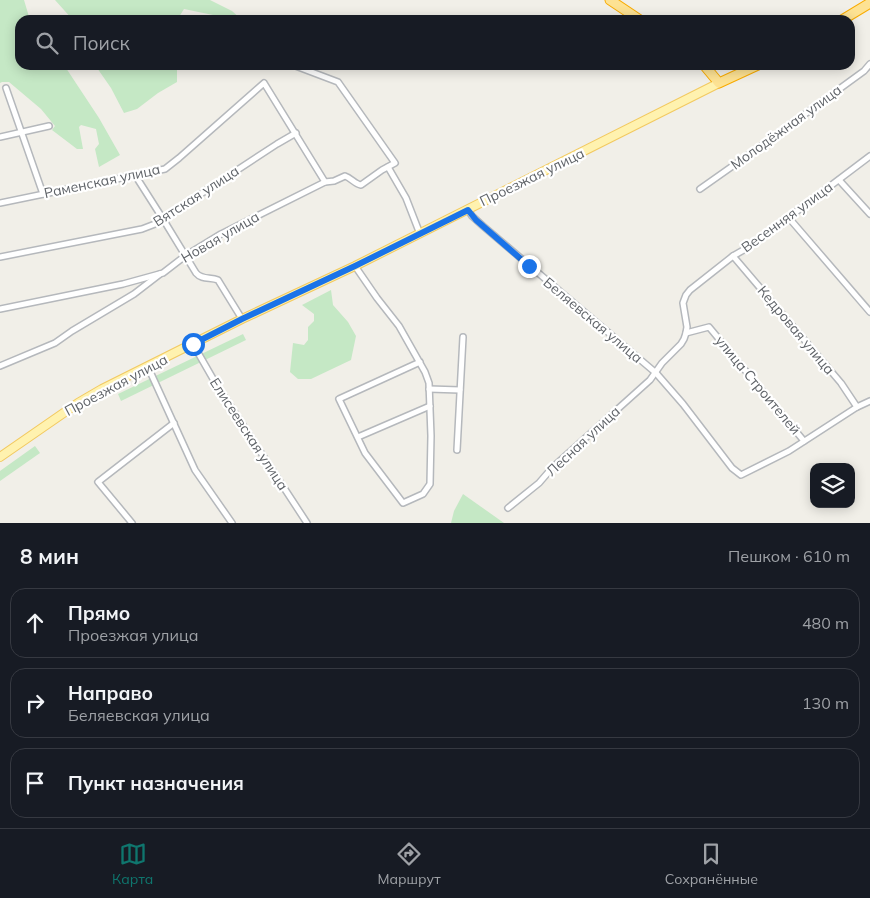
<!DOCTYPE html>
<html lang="ru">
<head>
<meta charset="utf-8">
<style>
	:root { --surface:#171b24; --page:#242831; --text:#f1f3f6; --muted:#9ea1a6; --line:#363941; --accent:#0f766e }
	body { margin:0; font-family:Mulish,sans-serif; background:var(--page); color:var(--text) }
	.controls { position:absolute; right:15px; bottom:15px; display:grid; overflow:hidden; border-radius:10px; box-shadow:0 2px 12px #0003 }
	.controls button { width:45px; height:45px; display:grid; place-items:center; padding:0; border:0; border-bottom:1px solid var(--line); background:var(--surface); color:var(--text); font:25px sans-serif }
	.stop { position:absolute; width:15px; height:15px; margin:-11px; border:4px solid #1a73e8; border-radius:50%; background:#fff }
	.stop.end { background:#1a73e8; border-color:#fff; box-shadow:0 1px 5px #0008 }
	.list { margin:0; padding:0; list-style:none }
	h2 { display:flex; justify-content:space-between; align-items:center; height:65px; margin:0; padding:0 20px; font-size:21px }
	h2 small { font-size:16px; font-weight:400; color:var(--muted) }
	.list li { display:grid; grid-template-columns:32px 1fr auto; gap:15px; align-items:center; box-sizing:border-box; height:70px; margin:0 10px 10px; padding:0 10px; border:1px solid var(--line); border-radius:15px }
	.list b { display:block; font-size:19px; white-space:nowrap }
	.list p { margin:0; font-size:16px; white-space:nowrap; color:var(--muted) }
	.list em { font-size:16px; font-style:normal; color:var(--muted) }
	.icon { flex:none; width:28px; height:28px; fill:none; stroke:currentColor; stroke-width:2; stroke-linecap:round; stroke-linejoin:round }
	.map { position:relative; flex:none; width:870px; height:523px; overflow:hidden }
	.search { position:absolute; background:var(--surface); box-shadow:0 2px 12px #0003; left:15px; right:15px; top:15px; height:55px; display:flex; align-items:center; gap:12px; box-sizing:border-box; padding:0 18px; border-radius:15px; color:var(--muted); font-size:19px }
	.sheet { height:305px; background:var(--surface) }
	nav { display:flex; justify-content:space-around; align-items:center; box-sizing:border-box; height:70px; border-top:1px solid var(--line); background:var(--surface); font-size:14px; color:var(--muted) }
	nav a { display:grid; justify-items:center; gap:2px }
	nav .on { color:var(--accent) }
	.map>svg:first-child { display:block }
</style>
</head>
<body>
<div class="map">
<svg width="870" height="523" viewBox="0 0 870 523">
	<rect width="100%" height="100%" fill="#f1efe8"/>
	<!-- green -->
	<g fill="#c5e8c5">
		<path d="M 0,0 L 24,0 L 30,20 L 20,20 L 20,65 L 64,65 L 99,118 L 120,155 L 99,167 L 95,149 L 99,144 L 96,129 L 81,125 L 79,127 L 83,149 L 77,149 L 52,130 L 55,126 L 41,109 L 9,82 L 2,82 L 0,83 Z"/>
		<path d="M 55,0 L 210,0 L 232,11 L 242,20 L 219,20 L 213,15 L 184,9 L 177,20 L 73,20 Z"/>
		<path d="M 95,65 L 177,65 L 177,82 L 158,93 L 137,109 L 124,113 L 111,88 Z"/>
		<path d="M 331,290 L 333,305 L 348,322 L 356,336 L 351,360 L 311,379 L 298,379 L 290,372 L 293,343 L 304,345 L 308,340 L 308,327 L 314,321 L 314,314 L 302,305 Z"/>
		<path d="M 243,334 L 246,340 L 121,401 L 118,394 Z"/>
		<path d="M 35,446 L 40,453 L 0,481 L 0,471 Z"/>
		<path d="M 463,494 L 504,523 L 451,523 L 454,511 Z"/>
	</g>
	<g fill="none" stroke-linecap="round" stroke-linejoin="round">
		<!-- street casing -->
		<g stroke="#b5b8bc" stroke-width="8">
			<g id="street">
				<path d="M 293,65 L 338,82 L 395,163 L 382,170 L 361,185 C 355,184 351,178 345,176 L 334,181 L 325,182"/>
				<path d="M 6,88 L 43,194"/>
				<path d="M 0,137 L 49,126"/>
				<path d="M 388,167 L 406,198 L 420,234"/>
				<path d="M 135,175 L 163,219 L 196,273 C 202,280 210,277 218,280 L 242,319"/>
				<path d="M 839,180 L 870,214"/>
				<path d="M 700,189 L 761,146 L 864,71 L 870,64"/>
				<path d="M 0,203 L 165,169 L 179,158 L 264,83 L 325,182 L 221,234 L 185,256 L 163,273 L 123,284 L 0,309"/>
				<path d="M 468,210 L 472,216 L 483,226 L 656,373 L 683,404 L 732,468 L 741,475 L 789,451 L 857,407 L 870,401"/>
				<path d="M 789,218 L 870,312"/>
				<path d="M 733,256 L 841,383 L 857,407"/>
				<path d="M 0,257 L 142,229 L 155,224 L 277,144 L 296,133"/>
				<path d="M 355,266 L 377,298 L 399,326 L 425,372 L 429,383 L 431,436 L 430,484 L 423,494 L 403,503 L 365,453 L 339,399 L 420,362"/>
				<path d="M 686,333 L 709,327 L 804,441"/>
				<path d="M 193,344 L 216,384 L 307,523"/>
				<path d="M 0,366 L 55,343 L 72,331 L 134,294 L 160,274"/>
				<path d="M 148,367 L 195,470 L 232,523"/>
				<path d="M 429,389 L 460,390"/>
				<path d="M 358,437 L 430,406"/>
				<path d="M 457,450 L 463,337"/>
				<path d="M 508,508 L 539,483 L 552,468 L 650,380 L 662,363 L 681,344 L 684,339 L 686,333 L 687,327 L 683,303 L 686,295 L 690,290 L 733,256 L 747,248 L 772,230 L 870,156"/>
				<path d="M 132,523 L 98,482 L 174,423"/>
			</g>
		</g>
		<!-- primary casing -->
		<g stroke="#f2c960" stroke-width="10">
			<path id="primary" d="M 0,457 L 78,403 L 102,389 L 242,319 L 355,266 L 719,83"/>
		</g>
		<!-- highway casing -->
		<g stroke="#f9ab00" stroke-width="11">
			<g id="highway">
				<path d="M 610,0 L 640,20"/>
				<path d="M 842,20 L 870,3"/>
				<path d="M 704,65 L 719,83 L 758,65"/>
			</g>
		</g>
		<!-- street -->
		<use href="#street" stroke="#fff" stroke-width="5"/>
		<!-- primary -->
		<use href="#primary" stroke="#fff2af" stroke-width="8"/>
		<!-- highway -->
		<use href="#highway" stroke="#fde293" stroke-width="9"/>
	</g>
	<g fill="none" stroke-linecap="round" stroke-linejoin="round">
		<!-- route -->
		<path stroke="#1a73e8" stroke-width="6" d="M 193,344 L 242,319 L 355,266 L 468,210 L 476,220 L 529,266"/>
	</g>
	<g text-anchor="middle" stroke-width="4.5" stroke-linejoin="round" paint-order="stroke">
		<!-- street labels -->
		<g font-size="14" fill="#5f6368" stroke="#fff">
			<text transform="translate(786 127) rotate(-36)" y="5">Молодёжная улица</text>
			<text transform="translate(532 177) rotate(-26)" y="5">Проезжая улица</text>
			<text transform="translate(102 181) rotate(-12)" y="5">Раменская улица</text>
			<text transform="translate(196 196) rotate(-33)" y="5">Вятская улица</text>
			<text transform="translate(787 217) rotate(-36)" y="5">Весенняя улица</text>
			<text transform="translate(220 237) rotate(-30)" y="5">Новая улица</text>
			<text transform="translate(593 320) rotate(40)" y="5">Беляевская улица</text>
			<text transform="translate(796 330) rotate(50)" y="5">Кедровая улица</text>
			<text transform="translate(116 385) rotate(-28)" y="5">Проезжая улица</text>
			<text transform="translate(758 385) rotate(50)" y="5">улица Строителей</text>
			<text transform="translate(249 434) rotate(57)" y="5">Елисеевская улица</text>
			<text transform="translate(583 441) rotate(-43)" y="5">Лесная улица</text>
		</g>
	</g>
</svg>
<div class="controls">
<button><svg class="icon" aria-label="layers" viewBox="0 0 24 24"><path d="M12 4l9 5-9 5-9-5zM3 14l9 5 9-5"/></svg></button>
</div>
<div class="stop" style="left:193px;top:344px"></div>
<div class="stop end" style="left:529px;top:266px"></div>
<div class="search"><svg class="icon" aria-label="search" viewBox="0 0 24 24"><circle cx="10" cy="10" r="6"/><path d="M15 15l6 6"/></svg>Поиск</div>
</div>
<section class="sheet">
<h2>8 мин<small>Пешком · 610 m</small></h2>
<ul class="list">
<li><svg class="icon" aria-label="ahead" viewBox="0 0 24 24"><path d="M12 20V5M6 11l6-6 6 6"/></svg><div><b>Прямо</b><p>Проезжая улица</p></div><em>480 m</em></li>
<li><svg class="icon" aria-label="right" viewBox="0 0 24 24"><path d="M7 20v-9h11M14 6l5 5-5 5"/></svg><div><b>Направо</b><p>Беляевская улица</p></div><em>130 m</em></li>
<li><svg class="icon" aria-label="arrive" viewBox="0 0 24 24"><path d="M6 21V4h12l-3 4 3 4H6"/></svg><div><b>Пункт назначения</b></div></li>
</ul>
</section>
<nav>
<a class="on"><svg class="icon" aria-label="map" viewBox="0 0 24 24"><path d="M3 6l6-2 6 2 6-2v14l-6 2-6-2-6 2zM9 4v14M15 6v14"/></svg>Карта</a>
<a><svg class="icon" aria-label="directions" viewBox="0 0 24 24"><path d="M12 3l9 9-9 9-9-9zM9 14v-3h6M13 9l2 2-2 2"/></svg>Маршрут</a>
<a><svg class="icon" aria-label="saved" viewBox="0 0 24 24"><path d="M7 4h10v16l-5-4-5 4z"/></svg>Сохранённые</a>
</nav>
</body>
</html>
